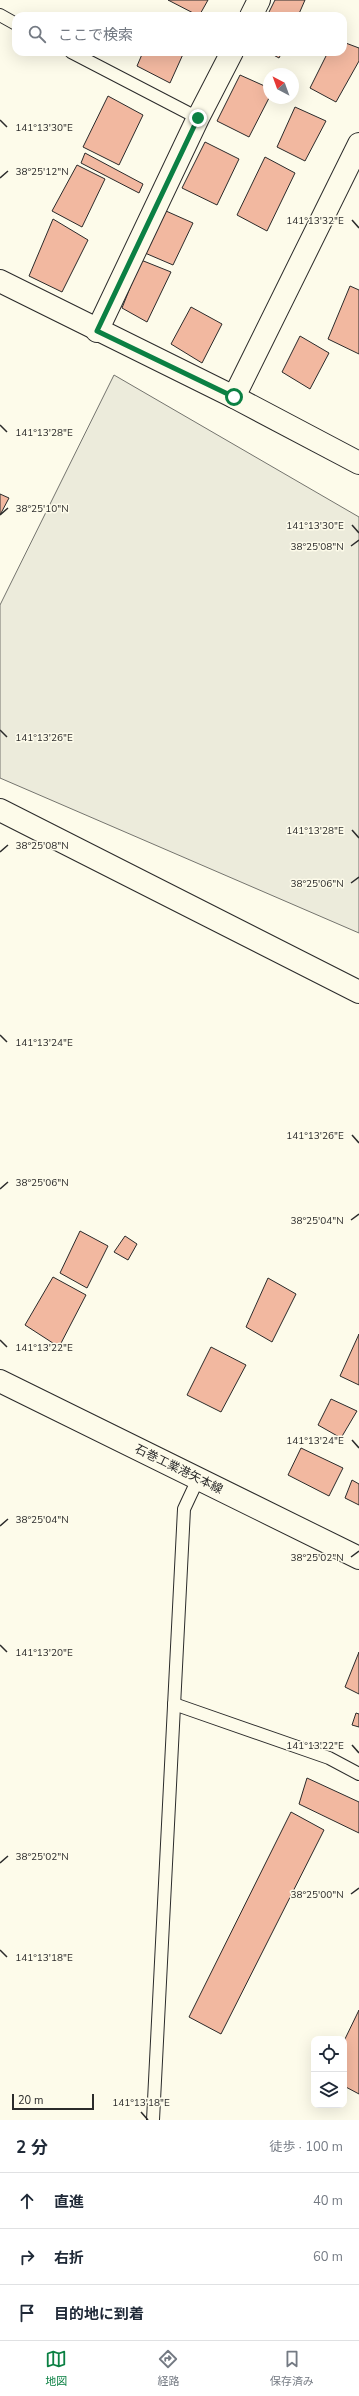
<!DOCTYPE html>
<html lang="ja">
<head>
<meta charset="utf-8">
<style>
	:root { --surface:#fff; --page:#f2f2f3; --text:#1f2937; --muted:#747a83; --line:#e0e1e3; --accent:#0b8043 }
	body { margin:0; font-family:"Nunito Sans","Noto Sans JP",sans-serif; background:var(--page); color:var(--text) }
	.controls { position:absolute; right:12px; bottom:12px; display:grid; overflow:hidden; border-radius:8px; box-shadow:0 4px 16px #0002 }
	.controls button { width:36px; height:36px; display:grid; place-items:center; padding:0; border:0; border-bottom:1px solid var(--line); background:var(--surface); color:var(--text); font:20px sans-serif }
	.compass { position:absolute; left:263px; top:68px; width:36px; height:36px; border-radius:50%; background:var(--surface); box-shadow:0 4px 16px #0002; rotate:319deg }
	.scale { position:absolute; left:12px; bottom:10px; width:82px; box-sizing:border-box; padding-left:4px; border:2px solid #2b2b2b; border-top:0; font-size:11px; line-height:14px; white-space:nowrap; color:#2b2b2b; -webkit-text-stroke:3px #fdfbea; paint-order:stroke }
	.stop { position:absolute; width:12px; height:12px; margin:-9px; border:3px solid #0b8043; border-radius:50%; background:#fff }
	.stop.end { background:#0b8043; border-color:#fff; box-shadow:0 1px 4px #0008 }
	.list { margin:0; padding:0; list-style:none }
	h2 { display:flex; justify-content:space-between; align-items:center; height:52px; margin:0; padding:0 16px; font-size:17px }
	h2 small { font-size:13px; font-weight:400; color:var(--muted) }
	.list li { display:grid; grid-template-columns:26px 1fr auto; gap:12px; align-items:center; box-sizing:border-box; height:56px; padding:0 16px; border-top:1px solid var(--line) }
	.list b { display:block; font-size:15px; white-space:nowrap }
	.list em { font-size:13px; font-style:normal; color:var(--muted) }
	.icon { flex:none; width:22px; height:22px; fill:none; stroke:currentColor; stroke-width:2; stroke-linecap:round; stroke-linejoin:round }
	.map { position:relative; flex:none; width:359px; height:2120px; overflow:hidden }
	.search { position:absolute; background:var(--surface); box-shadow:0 4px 16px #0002; left:12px; right:12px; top:12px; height:44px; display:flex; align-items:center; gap:10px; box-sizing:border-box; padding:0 14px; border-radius:12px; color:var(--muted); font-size:15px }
	.sheet { height:220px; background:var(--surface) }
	nav { display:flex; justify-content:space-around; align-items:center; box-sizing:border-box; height:56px; border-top:1px solid var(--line); background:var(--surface); font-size:11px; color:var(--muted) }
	nav a { display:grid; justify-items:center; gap:2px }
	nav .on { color:var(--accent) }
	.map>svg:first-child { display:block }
</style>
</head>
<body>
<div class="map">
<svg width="359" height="2120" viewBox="0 0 359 2120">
	<rect width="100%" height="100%" fill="#fdfbea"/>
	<!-- green -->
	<path fill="#ecebdb" stroke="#74746e" d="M 114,375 L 359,517 L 359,933 L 0,778 L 0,605 Z"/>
	<!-- building -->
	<g fill="#f2b8a0" stroke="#2b2b2b">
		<path d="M 168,0 L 208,0 L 199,16 Z"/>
		<path d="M 275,0 L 305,0 L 298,16 L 267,16 Z"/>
		<path d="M 343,42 L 359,48 L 359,61 L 336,102 L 310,88 L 328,52 L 343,52 Z"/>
		<path d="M 143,52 L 184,52 L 170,83 L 137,66 Z"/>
		<path d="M 268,52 L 282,52 L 279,58 Z"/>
		<path d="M 240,75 L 269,88 L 269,98 L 249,137 L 217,121 Z"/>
		<path d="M 108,96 L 143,115 L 119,165 L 83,147 Z"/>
		<path d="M 295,107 L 326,121 L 305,161 L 277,147 Z"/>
		<path d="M 205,142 L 239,159 L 217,205 L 182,188 Z"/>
		<path d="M 85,153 L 143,184 L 139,193 L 81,163 Z"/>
		<path d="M 265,157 L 295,173 L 267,231 L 237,215 Z"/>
		<path d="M 77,165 L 105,179 L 82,227 L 52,211 Z"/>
		<path d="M 166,211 L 193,223 L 173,265 L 145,253 Z"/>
		<path d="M 53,219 L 88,240 L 62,292 L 29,276 Z"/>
		<path d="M 141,260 L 171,272 L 147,322 L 122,308 Z"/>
		<path d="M 350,286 L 359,290 L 359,354 L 328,339 Z"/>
		<path d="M 191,307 L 222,324 L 202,363 L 171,344 Z"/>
		<path d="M 300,336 L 329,353 L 310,389 L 282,372 Z"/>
		<path d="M 0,494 L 9,498 L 0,515 Z"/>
		<path d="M 80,1231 L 108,1246 L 87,1288 L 60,1273 Z"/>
		<path d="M 125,1236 L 137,1244 L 128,1260 L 114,1252 Z"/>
		<path d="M 53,1277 L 86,1295 L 59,1347 L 25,1325 Z"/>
		<path d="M 268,1278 L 296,1294 L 272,1342 L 246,1327 Z"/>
		<path d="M 359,1334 L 359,1385 L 340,1376 Z"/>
		<path d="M 211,1347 L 246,1365 L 221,1412 L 187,1395 Z"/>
		<path d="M 331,1399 L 357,1411 L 341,1438 L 318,1425 Z"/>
		<path d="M 301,1448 L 343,1468 L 329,1496 L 288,1475 Z"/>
		<path d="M 352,1480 L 359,1484 L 359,1505 L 345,1498 Z"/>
		<path d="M 359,1652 L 359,1694 L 345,1687 Z"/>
		<path d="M 356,1713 L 359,1714 L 359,1727 L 352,1725 Z"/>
		<path d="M 307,1778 L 359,1802 L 359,1833 L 299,1804 Z"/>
		<path d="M 291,1812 L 324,1830 L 221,2034 L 189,2017 Z"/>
		<path d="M 359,2010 L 359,2094 L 344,2086 L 344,2041 Z"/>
	</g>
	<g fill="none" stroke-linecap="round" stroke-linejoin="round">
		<!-- lane casing -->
		<g stroke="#2b2b2b" stroke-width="14">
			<g id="lane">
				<path d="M 0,15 L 16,24"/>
				<path d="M 71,52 L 198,118"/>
				<path d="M 174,1704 L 329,1758 L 359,1774"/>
				<path d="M 153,2120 L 184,1509 L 198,1479"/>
			</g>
		</g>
		<!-- street casing -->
		<g stroke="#2b2b2b" stroke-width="24">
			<g id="street">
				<path d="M 251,16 L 259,0"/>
				<path d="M 0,281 L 234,397 L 359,463"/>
				<path d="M 97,331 L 198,118 L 232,52"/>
				<path d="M 234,397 L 359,144"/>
				<path d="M 0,810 L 359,992"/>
			</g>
		</g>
		<!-- secondary casing -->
		<g stroke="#2b2b2b" stroke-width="24">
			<path id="secondary" d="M 0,1381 L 359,1558"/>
		</g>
		<!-- lane -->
		<use href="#lane" stroke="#fdfbea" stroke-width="12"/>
		<!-- street -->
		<use href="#street" stroke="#fdfbea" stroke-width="22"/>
		<!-- secondary -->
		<use href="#secondary" stroke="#fdfbea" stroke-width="22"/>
	</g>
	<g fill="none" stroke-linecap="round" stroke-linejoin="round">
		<!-- route -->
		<path stroke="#0b8043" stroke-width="5" d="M 198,118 L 97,331 L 234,397"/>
	</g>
	<!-- ticks -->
	<path fill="none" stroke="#2b2b2b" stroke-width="1.5" d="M 0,120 L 7,127M 0,178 L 8,171M 352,220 L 359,228M 0,425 L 7,432M 0,515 L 8,508M 352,525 L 359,533M 351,546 L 359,540M 0,730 L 7,737M 352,830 L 359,838M 0,852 L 8,845M 351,883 L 359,877M 0,1035 L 7,1042M 352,1135 L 359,1143M 0,1189 L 8,1182M 351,1220 L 359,1214M 0,1340 L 7,1347M 352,1440 L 359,1448M 0,1526 L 8,1519M 351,1557 L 359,1551M 0,1645 L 7,1652M 352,1745 L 359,1753M 0,1863 L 8,1856M 351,1894 L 359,1888M 0,1950 L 7,1957M 141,2112 L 148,2120"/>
	<g text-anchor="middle" stroke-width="3" stroke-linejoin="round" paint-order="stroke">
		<!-- street labels -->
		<g font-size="12" fill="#2b2b2b" stroke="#fdfbea">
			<text transform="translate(179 1469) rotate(26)" y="4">石巻工業港矢本線</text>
		</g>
	</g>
	<g font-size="10" text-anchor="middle" fill="#2b2b2b" stroke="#fdfbea" stroke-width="3" stroke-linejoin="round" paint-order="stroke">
		<text x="44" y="131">141°13'30"E</text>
		<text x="42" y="175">38°25'12"N</text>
		<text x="315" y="224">141°13'32"E</text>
		<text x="44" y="436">141°13'28"E</text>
		<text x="42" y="512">38°25'10"N</text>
		<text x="315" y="529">141°13'30"E</text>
		<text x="317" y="550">38°25'08"N</text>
		<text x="44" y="741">141°13'26"E</text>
		<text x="315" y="834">141°13'28"E</text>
		<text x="42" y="849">38°25'08"N</text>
		<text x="317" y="887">38°25'06"N</text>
		<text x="44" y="1046">141°13'24"E</text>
		<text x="315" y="1139">141°13'26"E</text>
		<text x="42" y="1186">38°25'06"N</text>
		<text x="317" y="1224">38°25'04"N</text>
		<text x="44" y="1351">141°13'22"E</text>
		<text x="315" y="1444">141°13'24"E</text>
		<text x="42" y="1523">38°25'04"N</text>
		<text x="317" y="1561">38°25'02"N</text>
		<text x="44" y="1656">141°13'20"E</text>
		<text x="315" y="1749">141°13'22"E</text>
		<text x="42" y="1860">38°25'02"N</text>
		<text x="317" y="1898">38°25'00"N</text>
		<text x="44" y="1961">141°13'18"E</text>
		<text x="141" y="2106">141°13'18"E</text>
	</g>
</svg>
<div class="controls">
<button><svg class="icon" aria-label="locate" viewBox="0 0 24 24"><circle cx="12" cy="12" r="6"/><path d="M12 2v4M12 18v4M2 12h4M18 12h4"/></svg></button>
<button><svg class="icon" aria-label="layers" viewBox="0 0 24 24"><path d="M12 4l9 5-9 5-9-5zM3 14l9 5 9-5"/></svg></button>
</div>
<svg class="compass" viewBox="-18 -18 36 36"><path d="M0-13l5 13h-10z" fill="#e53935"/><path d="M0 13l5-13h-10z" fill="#747a83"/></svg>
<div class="scale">20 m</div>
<div class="stop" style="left:234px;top:397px"></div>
<div class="stop end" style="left:198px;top:118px"></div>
<div class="search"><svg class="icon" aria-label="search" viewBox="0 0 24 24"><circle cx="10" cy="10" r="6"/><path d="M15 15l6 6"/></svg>ここで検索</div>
</div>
<section class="sheet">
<h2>2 分<small>徒歩 · 100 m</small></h2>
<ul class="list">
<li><svg class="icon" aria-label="ahead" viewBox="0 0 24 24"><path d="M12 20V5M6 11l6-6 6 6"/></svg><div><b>直進</b></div><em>40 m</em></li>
<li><svg class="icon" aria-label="right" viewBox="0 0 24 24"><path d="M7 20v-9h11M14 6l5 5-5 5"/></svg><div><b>右折</b></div><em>60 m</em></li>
<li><svg class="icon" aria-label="arrive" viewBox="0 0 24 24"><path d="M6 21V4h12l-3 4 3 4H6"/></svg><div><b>目的地に到着</b></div></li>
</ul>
</section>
<nav>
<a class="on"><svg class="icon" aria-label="map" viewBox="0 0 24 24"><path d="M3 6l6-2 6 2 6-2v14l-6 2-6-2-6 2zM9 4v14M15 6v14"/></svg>地図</a>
<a><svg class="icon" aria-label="directions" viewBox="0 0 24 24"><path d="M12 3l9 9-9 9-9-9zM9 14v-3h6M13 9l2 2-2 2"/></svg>経路</a>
<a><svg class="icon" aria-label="saved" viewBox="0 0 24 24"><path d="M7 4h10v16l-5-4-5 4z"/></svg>保存済み</a>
</nav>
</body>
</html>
